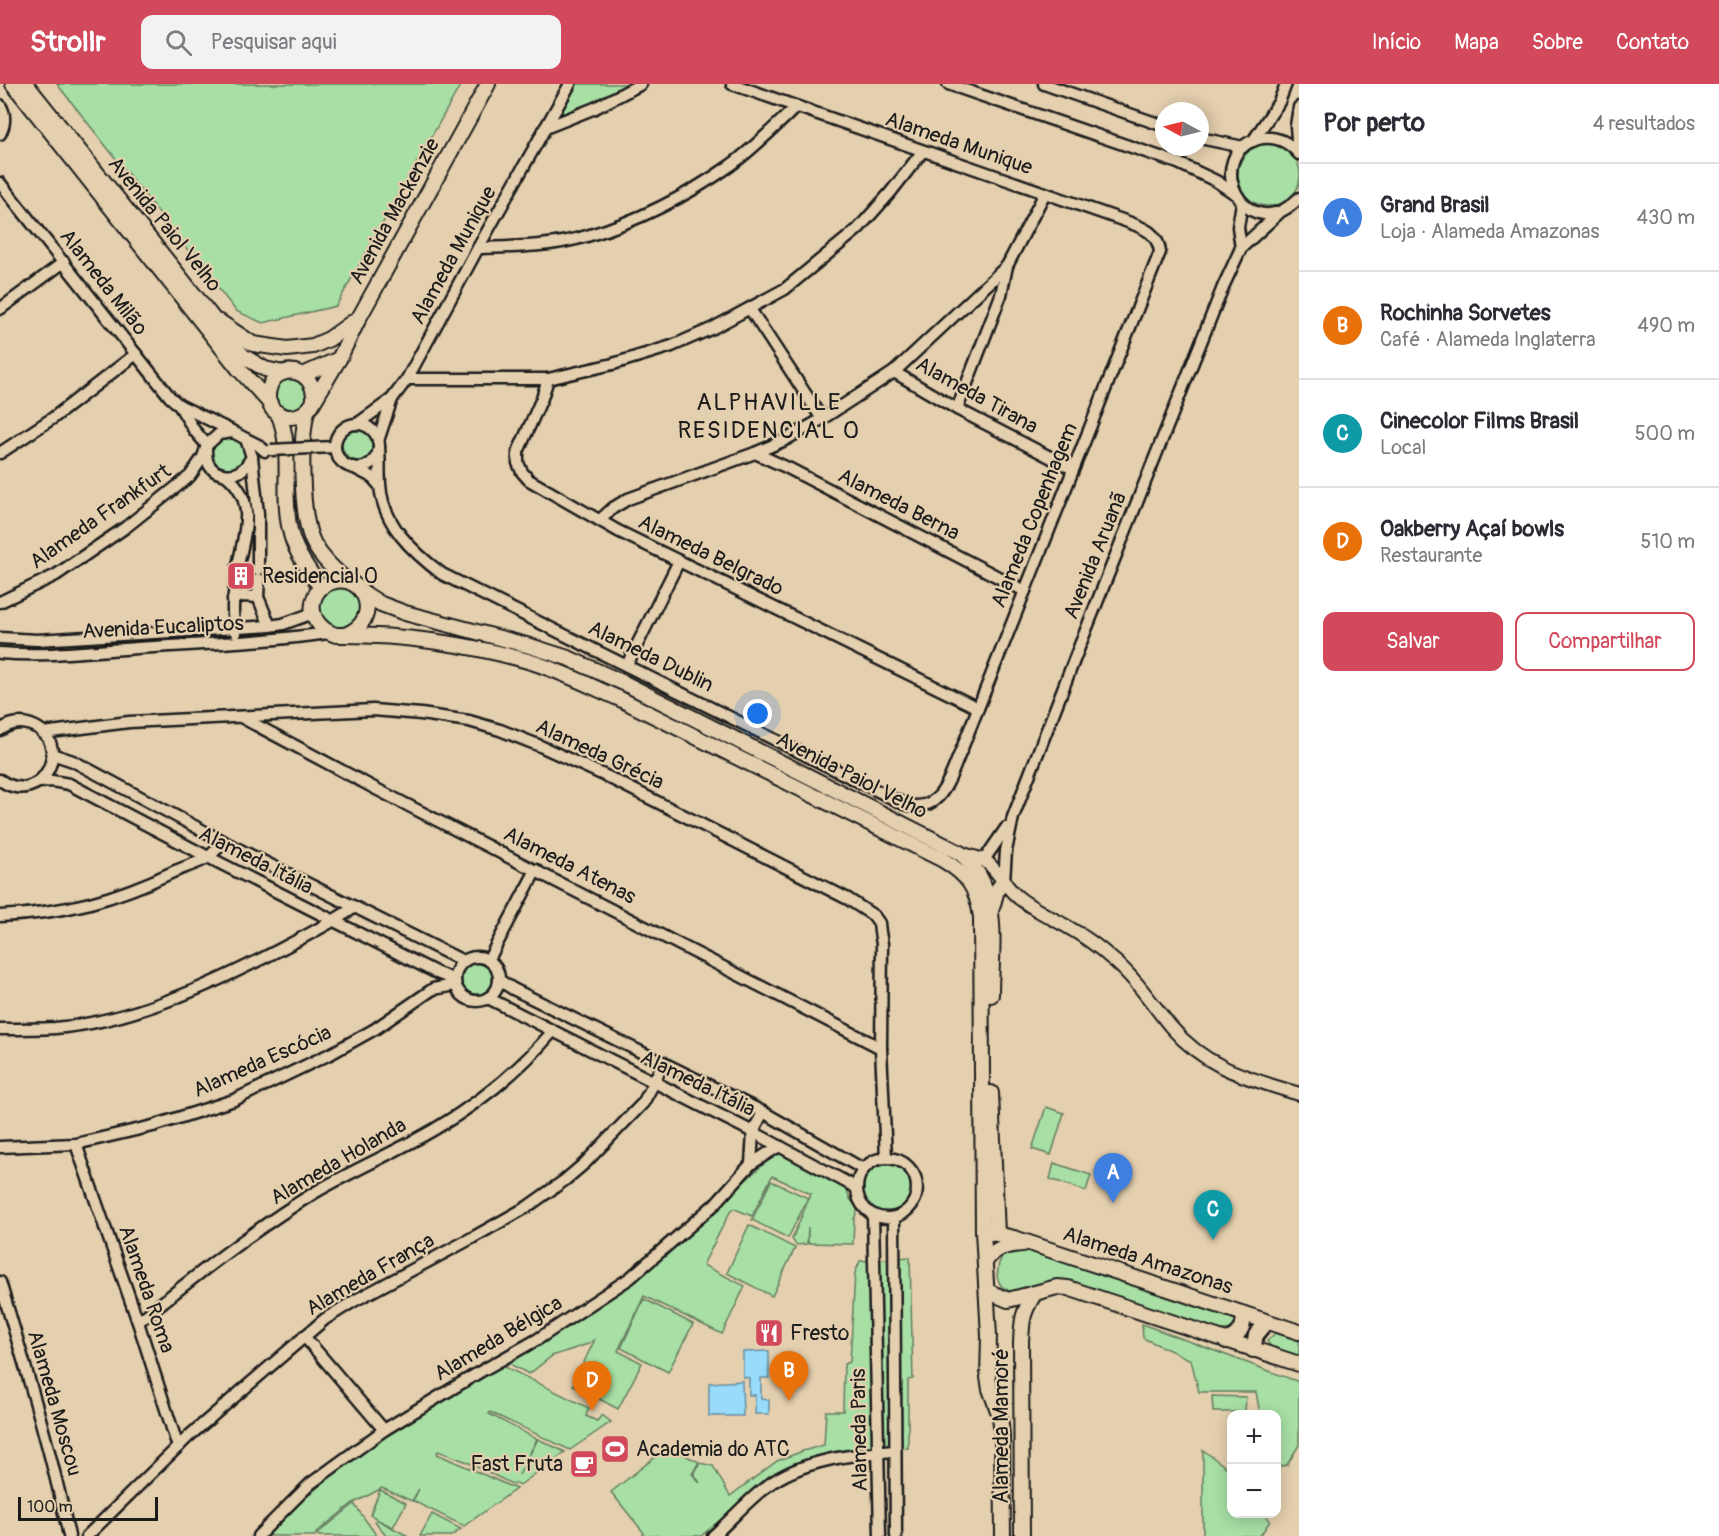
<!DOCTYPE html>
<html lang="pt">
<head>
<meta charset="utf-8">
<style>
	:root { --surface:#fff; --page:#f2f2f3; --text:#2b2b33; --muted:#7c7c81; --line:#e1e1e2; --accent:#d1495b }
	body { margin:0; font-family:Pangolin,sans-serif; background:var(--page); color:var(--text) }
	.controls { position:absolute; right:18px; bottom:18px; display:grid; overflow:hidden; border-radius:12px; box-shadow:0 3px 15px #0003 }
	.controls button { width:54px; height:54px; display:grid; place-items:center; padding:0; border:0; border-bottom:2px solid var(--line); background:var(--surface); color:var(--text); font:30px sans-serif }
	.compass { position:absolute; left:1155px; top:18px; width:54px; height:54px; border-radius:50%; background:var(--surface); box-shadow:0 3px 15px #0003; rotate:277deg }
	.scale { position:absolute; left:18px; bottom:15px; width:140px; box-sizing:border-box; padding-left:6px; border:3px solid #1c1c1c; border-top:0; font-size:16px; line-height:21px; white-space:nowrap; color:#1c1c1c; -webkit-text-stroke:4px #e4cfae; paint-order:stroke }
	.you { position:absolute; left:758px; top:630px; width:21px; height:21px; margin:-15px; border:4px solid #fff; border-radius:50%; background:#1a73e8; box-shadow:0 0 0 9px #1a73e833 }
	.badge { display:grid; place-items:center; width:39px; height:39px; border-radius:50%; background:var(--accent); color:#fff; font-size:20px; font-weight:700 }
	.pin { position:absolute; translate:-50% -50px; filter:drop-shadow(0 2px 3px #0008) }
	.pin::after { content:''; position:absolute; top:32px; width:21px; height:18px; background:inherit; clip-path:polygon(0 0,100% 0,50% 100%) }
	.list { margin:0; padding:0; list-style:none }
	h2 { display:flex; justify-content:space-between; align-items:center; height:78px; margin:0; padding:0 24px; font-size:26px }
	h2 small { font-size:20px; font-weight:400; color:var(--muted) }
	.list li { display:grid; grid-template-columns:39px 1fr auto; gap:18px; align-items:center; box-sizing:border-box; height:108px; padding:0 24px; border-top:2px solid var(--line) }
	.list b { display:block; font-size:22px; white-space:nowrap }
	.list p { margin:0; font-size:20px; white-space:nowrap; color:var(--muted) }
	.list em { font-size:20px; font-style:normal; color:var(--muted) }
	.actions { display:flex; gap:12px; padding:18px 24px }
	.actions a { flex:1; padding:14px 0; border:2px solid var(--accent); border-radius:12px; text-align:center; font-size:21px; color:var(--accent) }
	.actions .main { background:var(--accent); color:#fff }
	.icon { flex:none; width:33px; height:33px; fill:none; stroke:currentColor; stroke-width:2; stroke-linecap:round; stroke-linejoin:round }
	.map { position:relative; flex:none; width:1299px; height:1452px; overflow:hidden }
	header { display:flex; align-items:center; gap:36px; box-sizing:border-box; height:84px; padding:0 30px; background:var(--accent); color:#fff }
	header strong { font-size:28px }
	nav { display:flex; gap:33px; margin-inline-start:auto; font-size:21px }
	.search { width:420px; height:54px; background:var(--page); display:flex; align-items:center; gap:15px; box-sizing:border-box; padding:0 21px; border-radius:12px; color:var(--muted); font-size:22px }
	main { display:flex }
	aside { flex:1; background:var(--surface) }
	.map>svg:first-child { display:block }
</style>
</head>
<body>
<header>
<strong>Strollr</strong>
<div class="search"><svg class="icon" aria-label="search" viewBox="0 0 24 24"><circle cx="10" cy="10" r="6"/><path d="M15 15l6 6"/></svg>Pesquisar aqui</div>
<nav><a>Início</a><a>Mapa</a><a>Sobre</a><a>Contato</a></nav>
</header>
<main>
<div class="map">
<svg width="1299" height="1452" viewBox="0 0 1299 1452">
	<rect width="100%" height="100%" fill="#e4cfae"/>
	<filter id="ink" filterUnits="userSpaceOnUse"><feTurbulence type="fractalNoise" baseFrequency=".0167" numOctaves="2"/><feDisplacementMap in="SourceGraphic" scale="12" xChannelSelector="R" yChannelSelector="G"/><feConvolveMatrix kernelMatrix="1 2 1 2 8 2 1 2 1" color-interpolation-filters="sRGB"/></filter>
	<g filter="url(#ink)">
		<!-- green -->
		<g fill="#a7dfa4" stroke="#627e60" stroke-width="1.5">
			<path d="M 57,0 L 461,0 L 336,222 L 263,239 L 236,227 Z"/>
			<path d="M 574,0 L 629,0 L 603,14 L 567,30 L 562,29 L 560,25 Z"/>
			<circle cx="1269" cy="91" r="31"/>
			<path d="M 291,291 L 306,300 L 308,318 L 293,330 L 275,323 C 272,300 270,301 291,291 Z"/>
			<circle cx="359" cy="360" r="17"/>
			<circle cx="228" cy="370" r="17"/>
			<circle cx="339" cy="524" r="21"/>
			<circle cx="477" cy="894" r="17"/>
			<path d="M 1046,1023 L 1064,1029 L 1051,1071 L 1032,1065 Z"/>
			<path d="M 784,1069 L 845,1101 L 850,1115 L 858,1125 L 854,1135 L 853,1160 L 808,1159 L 808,1143 L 807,1160 L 796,1161 L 792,1155 L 811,1110 L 772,1092 L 752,1132 L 735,1125 L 733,1125 L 730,1128 L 703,1181 L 745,1202 L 722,1250 L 644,1212 L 618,1267 L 642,1279 L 618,1325 L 573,1301 L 595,1255 L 588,1260 L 552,1272 L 529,1290 L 506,1278 L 701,1138 L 774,1070 Z"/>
			<path d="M 1054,1079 L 1091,1091 L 1086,1107 L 1050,1095 Z"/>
			<circle cx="887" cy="1104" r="24"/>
			<path d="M 771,1097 L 808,1114 L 788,1154 L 752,1136 Z"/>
			<path d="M 749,1141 L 795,1164 L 772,1212 L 727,1189 Z"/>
			<path d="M 1013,1166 L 1036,1168 L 1235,1235 L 1236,1245 L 1222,1246 L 1059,1196 L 1012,1209 L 1001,1202 L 997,1193 L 999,1179 L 1004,1170 Z"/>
			<path d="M 910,1173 L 913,1295 L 908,1296 L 908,1364 L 846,1367 L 781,1387 L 701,1452 L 642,1452 L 644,1449 L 611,1408 L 668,1363 L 699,1378 L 692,1390 L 700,1399 L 694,1390 L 700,1379 L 713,1382 L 730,1412 L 777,1377 L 803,1367 L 824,1361 L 826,1327 L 843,1327 L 844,1280 L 850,1278 L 855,1189 L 860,1177 Z"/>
			<path d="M 644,1215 L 693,1240 L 668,1288 L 621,1264 Z"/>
			<path d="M 1142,1240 L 1299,1298 L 1299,1361 L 1287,1381 L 1277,1383 L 1276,1330 L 1260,1330 L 1256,1308 L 1199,1308 L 1191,1276 L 1143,1254 Z"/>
			<path d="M 1275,1249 L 1299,1257 L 1299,1275 L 1273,1266 L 1267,1257 Z"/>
			<path d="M 501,1281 L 589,1324 L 586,1332 L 597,1337 L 602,1331 L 611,1338 L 570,1366 L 490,1328 L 489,1330 L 537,1355 L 519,1391 L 538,1355 L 565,1368 L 520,1401 L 515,1399 L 514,1401 L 465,1377 L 438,1367 L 437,1370 L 516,1405 L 464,1442 L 413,1417 L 419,1405 L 412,1417 L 382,1404 L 352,1420 L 317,1448 L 315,1452 L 267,1452 L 295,1423 L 364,1364 Z"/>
			<path d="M 1212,1312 L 1246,1313 L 1245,1328 L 1213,1328 Z"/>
			<path d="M 1203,1366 L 1231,1387 L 1232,1430 L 1265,1430 L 1270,1437 L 1260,1452 L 1203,1452 Z"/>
			<path d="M 380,1406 L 406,1419 L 393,1443 L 376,1435 L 408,1452 L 386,1452 L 375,1437 L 376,1434 L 370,1431 Z"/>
			<path d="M 354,1420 L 377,1452 L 319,1452 L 317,1450 Z"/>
			<path d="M 432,1430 L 461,1445 L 451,1452 L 420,1452 Z"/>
		</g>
		<!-- water -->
		<g fill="#98dbfa" stroke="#668fa1" stroke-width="1.5">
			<path d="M 769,1267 L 769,1294 L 761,1294 L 761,1315 L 769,1316 L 769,1330 L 755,1330 L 755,1311 L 749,1311 L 749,1294 L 743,1293 L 743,1268 Z"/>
			<path d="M 742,1297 L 743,1332 L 709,1332 L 709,1299 Z"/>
		</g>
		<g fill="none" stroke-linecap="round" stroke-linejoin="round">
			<!-- minor casing -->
			<g stroke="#1c1c1c" stroke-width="15">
				<g id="minor">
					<path d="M 948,0 L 1178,79 L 1216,97 L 1234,109"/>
					<path d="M 1044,0 L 1164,42"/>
					<path d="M 0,21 C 6,30 5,41 0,50"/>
					<path d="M 545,44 L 595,24 L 641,0"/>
					<path d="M 1200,54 L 1243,63"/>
					<path d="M 1253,57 L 1279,18 L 1286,0"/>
					<path d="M 1298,68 L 1296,42 L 1299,23"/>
					<path d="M 1299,70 C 1290,59 1277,52 1262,54 C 1198,67 1245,169 1299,114"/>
					<path d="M 0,99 L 170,313 L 179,321 L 232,347"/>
					<path d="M 478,164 C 514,163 552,163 587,152 C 638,137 687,112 731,81 C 754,64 775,43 796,23"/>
					<path d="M 1241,164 L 1238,143 L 1242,119"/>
					<path d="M 0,225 L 64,178"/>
					<path d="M 750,225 L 822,335"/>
					<path d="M 894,288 L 957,325 L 1073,385"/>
					<path d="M 407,295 L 548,295 L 613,280 L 672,262 L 713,244 L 785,205 L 858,145 L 890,109 L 923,67"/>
					<path d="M 548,295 L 542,314 L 518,368 L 518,379 L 522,388 L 529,396 L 618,447 L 679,477 L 978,624"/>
					<path d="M 179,321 L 194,346 L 207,361"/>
					<path d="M 957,325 L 1001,211 L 1007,182"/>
					<path d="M 357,340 L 392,315 L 407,295 L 478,164 L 570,0"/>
					<circle cx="357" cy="362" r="22"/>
					<path d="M 246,355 L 258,361 L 265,367"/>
					<path d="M 378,357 L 392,315"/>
					<path d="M 379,363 C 380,375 379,388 380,400 C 382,440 413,468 442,490 L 904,720 C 942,731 949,694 961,667 L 1160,168 C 1158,149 1144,144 1128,138 L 732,0"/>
					<path d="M 311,364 L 335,363"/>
					<path d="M 0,369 L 53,334 L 136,270"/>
					<path d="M 755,369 L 788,384 L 1025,507"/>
					<path d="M 252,373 L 258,430 L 258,486"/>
					<path d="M 353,383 L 372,393 L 379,401"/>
					<path d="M 226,391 C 259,418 243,452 237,487"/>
					<path d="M 600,436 L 613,424 L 628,415 L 755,369 L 785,356 L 822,335 L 894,288 L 1007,182 L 1045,109"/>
					<path d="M 259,495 L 258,513 L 270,542"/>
					<path d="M 233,515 L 243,512 L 258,513"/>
					<path d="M 0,518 L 56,491 L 126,443 L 190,392 L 203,373 L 207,361 L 219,350 L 233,348 L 246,355 L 252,373 C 249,377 247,382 243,385 C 233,394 214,392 208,379 C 206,374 206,369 206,364"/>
					<path d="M 236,549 C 231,531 233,514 236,496"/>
					<path d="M 0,554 L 37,556 L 270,542 L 283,540 L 313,529"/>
					<path d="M 0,569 C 45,573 92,567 137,564 C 201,560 265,558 328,549"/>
					<path d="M 627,581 L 679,477"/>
					<path d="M 241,633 L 378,706 L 881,964"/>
					<path d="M 0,646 C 9,640 20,637 31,641 C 75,657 43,726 0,696"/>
					<path d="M 43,649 L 129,638 L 373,626 L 421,630 L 469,637 L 500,646 L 538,661 L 608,693 L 848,815 L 874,832 L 879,839 L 880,848 L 882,860 L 881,964 L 886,1074"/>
					<path d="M 52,670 L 73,677 L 224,758 L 463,877"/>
					<path d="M 39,698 L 52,697 L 69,700 L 208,773 L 437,889 L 455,896"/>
					<path d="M 984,776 L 1006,744"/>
					<path d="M 1004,797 L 1006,767 L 1013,733 L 1078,566 L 1223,203 L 1241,164 L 1279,129"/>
					<path d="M 0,832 C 65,829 114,816 173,788 C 184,783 196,780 207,774 C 213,770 218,763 224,758"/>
					<circle cx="477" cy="895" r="22"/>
					<path d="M 489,875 L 536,786"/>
					<path d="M 499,896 L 513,905 L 763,1028 L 863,1085"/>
					<path d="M 488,914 L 753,1048 L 857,1104"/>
					<path d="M 0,945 C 18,945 37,945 55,944 C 130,938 209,902 275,868 C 302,854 330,840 355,823"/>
					<path d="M 76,1060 L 138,1238 L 178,1363"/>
					<path d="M 0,1063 L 76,1060 L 153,1042 L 234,1016 L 332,969 L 375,945 L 433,905 L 455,901"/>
					<circle cx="887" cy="1104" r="30"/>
					<path d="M 751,1080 L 753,1048 L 763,1028"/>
					<path d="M 873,1131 L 880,1452"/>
					<path d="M 894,1134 L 896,1452"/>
					<path d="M 0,1198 C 25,1282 51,1366 69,1452"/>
					<path d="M 138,1238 C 195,1192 252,1147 314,1109 C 353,1086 396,1068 435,1045 C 479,1019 520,986 553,947"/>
					<path d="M 304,1252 L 384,1346"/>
					<path d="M 87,1452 L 189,1352 L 325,1235 L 354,1217 L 472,1154 L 527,1123 L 565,1096 L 585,1079 L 643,1019 L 654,999 L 663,978"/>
					<path d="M 258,1452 L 310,1400 L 384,1346 L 478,1289 L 538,1255 L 630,1194 L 715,1120 L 751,1080 L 779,1062"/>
					<path d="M 713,1452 C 731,1436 748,1416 767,1402 C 801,1376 854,1370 895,1367"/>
				</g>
			</g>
			<!-- tertiary casing -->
			<g stroke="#1c1c1c" stroke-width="16">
				<path id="tertiary" d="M 960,769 L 984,776 L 989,780 C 1000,790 1007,805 1019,814 C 1033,825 1050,833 1066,842 C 1082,851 1098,862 1111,874 C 1135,893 1152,920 1171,943 C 1207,985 1248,994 1299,1010"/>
			</g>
			<!-- secondary casing -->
			<g stroke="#1c1c1c" stroke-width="18">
				<g id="secondary">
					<path d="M 13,0 L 238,284 L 270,319"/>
					<path d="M 26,0 L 243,272 L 265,285 L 283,289"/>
					<path d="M 220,238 L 253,260 L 287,265 L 313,262 L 329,255 L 357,235"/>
					<path d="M 303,291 L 339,275"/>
					<path d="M 314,315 C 315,284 276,277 269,305 C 262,330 294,344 311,322 L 339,275 L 359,234 L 488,0"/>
					<path d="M 307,327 C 300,356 300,434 314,460 C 322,475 335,486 347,497"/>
					<path d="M 278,329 C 294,366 281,408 290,446 C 294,467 309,486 321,504"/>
					<path d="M 362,508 L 381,520 L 405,529 L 530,562 L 568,574 L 626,600 L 960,769 C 1003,804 991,862 991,911"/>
					<path d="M 345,551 C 384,536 365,488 332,498 C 325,500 318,505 315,512 C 307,531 320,546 336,551 C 398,550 469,560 528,577 C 559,586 588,601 618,614 L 943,776 C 968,791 977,804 981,833 L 983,1147 L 989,1252 L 988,1293 L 990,1305 L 1000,1332 L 1002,1351 L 1003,1452"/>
					<path d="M 992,824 L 997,806 L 1004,797"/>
					<path d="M 991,1009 L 997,1150"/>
					<path d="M 988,1148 L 1014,1154 L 1299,1248"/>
					<path d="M 985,1178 C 995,1163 1007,1161 1023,1160"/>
					<path d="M 987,1207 L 1008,1216 L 1035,1209"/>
					<path d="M 1226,1257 C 1239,1251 1244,1245 1244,1230"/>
					<path d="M 1253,1266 L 1256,1251 L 1267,1238"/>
					<path d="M 1022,1452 L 1021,1259 C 1022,1236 1022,1229 1035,1209 L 1057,1203 L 1068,1204 L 1299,1280"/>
				</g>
			</g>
			<!-- minor -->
			<use href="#minor" stroke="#e4cfae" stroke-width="10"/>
			<!-- tertiary -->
			<use href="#tertiary" stroke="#e4cfae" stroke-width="12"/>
			<!-- secondary -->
			<use href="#secondary" stroke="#e4cfae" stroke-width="14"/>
			<!-- minor-bridge casing -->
			<g stroke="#1c1c1c" stroke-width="15" stroke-linecap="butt">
				<path id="minor-bridge" d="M 271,366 L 311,364"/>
			</g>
			<!-- minor-bridge -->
			<use href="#minor-bridge" stroke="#e4cfae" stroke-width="10"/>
		</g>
	</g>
	<!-- icons -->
	<defs>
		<g id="building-square" transform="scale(1.5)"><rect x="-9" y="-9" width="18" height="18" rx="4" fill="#d1495b" stroke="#e4cfae"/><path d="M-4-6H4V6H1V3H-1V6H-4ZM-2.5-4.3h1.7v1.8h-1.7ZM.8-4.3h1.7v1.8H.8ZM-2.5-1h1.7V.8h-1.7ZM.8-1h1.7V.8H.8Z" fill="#fff"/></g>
		<g id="restaurant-square" transform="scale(1.5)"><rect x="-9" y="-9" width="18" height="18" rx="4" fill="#d1495b" stroke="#e4cfae"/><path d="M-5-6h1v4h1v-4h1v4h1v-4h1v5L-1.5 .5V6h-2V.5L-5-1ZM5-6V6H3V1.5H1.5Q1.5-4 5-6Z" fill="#fff"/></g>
		<g id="stadium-square" transform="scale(1.5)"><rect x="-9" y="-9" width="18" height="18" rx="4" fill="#d1495b" stroke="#e4cfae"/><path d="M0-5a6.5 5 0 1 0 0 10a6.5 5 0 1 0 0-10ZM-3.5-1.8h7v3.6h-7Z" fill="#fff"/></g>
		<g id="cafe-square" transform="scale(1.5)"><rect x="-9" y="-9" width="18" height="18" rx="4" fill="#d1495b" stroke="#e4cfae"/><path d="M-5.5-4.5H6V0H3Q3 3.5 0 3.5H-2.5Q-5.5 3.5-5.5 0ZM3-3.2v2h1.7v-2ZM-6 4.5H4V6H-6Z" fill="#fff"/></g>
	</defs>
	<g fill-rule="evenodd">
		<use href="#building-square" x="241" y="492"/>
		<use href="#restaurant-square" x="769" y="1249"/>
		<use href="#stadium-square" x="615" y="1365"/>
		<use href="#cafe-square" x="584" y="1380"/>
	</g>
	<g text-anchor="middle" stroke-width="4.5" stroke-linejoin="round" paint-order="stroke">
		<!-- street labels -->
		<g font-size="21" fill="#1c1c1c" stroke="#e4cfae">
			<text transform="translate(959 59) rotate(19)" y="7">Alameda Munique</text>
			<text transform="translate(394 127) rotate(-61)" y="7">Avenida Mackenzie</text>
			<text transform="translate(165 140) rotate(51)" y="7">Avenida Paiol Velho</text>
			<text transform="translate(453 171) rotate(-61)" y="7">Alameda Munique</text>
			<text transform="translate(104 198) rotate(52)" y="7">Alameda Milão</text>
			<text transform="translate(977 311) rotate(29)" y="7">Alameda Tirana</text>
			<text transform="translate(899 420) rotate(27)" y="7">Alameda Berna</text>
			<text transform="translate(1034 431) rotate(-68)" y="7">Alameda Copenhagem</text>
			<text transform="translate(100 432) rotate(-35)" y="7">Alameda Frankfurt</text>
			<text transform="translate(711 471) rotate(26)" y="7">Alameda Belgrado</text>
			<text transform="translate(1095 471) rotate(-68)" y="7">Avenida Aruanã</text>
			<text transform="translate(163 543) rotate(-3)" y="7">Avenida Eucaliptos</text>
			<text transform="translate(651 572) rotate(26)" y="7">Alameda Dublin</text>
			<text transform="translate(600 670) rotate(25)" y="7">Alameda Grécia</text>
			<text transform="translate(852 691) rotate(27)" y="7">Avenida Paiol Velho</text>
			<text transform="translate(256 776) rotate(27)" y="7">Alameda Itália</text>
			<text transform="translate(570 781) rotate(27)" y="7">Alameda Atenas</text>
			<text transform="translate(262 977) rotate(-24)" y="7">Alameda Escócia</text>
			<text transform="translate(698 999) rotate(26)" y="7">Alameda Itália</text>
			<text transform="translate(338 1077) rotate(-30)" y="7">Alameda Holanda</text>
			<text transform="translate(1148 1176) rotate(18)" y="7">Alameda Amazonas</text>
			<text transform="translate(370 1190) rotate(-30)" y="7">Alameda França</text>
			<text transform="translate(147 1205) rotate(71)" y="7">Alameda Roma</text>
			<text transform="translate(498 1254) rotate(-31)" y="7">Alameda Bélgica</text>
			<text transform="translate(55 1319) rotate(74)" y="7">Alameda Moscou</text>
			<text transform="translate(1001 1342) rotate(-90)" y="7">Alameda Mamoré</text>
			<text transform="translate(859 1346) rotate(-91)" y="7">Alameda Paris</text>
		</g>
		<!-- poi labels -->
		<g font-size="21" fill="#1c1c1c" stroke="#e4cfae" text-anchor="start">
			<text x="262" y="499">Residencial 0</text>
			<text x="790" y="1256">Fresto</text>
			<text x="636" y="1372">Academia do ATC</text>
			<text x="563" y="1387" text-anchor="end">Fast Fruta</text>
		</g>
		<!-- quarter labels -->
		<g font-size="24" letter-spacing="1.5" fill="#1c1c1c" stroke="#e4cfae">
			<text x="769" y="326">ALPHAVILLE<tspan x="769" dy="28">RESIDENCIAL 0</tspan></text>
		</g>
	</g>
</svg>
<div class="controls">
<button>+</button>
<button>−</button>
</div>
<svg class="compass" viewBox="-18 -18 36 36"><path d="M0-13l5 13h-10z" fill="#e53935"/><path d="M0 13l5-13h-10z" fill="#7c7c81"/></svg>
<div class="scale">100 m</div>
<div class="you"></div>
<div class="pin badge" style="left:1113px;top:1119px;background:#3f7fe0">A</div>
<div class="pin badge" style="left:789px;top:1317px;background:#e8710a">B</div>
<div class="pin badge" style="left:1213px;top:1156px;background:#0f9aa8">C</div>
<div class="pin badge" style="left:592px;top:1327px;background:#e8710a">D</div>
</div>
<aside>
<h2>Por perto<small>4 resultados</small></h2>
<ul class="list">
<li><span class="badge" style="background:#3f7fe0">A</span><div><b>Grand Brasil</b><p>Loja · Alameda Amazonas</p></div><em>430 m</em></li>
<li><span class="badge" style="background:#e8710a">B</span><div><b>Rochinha Sorvetes</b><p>Café · Alameda Inglaterra</p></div><em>490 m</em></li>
<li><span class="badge" style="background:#0f9aa8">C</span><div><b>Cinecolor Films Brasil</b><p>Local</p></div><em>500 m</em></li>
<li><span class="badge" style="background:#e8710a">D</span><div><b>Oakberry Açaí bowls</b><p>Restaurante</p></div><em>510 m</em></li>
</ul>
<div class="actions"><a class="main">Salvar</a><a>Compartilhar</a></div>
</aside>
</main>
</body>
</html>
